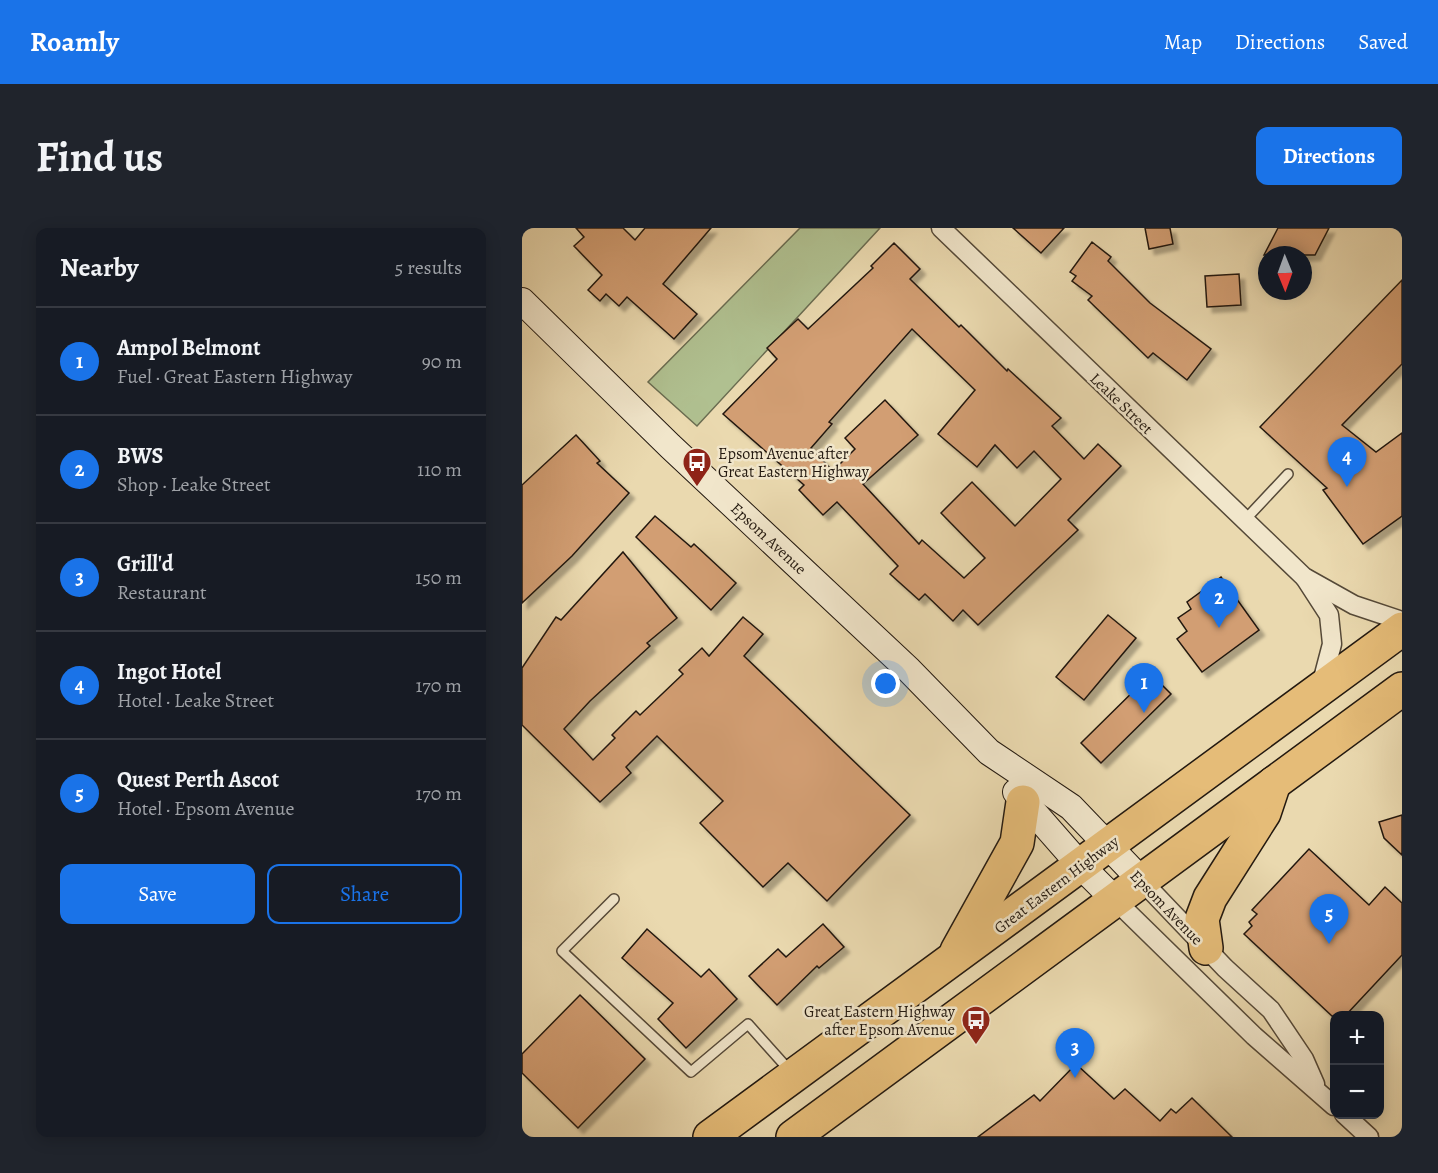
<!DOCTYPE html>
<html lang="en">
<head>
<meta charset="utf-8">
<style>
	:root { --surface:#171b24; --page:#20242c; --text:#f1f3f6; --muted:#9ea1a6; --line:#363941; --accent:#1a73e8 }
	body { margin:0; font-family:Alegreya,serif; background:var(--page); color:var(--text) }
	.controls { position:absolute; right:18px; bottom:18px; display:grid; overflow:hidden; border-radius:12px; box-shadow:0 3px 15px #0003 }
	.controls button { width:54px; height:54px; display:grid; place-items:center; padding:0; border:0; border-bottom:2px solid var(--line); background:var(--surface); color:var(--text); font:30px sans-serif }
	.compass { position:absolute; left:736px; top:18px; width:54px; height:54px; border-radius:50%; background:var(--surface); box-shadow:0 3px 15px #0003; rotate:179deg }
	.you { position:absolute; left:364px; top:456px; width:21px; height:21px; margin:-15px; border:4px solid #fff; border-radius:50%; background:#1a73e8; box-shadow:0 0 0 9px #1a73e833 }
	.badge { display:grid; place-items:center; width:39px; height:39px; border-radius:50%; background:var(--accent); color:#fff; font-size:20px; font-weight:700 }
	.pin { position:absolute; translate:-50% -50px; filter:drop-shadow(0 2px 3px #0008) }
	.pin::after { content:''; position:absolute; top:32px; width:21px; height:18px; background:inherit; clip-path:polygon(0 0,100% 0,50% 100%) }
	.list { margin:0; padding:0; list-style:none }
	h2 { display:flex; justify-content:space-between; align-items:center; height:78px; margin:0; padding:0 24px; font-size:26px }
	h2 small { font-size:20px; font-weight:400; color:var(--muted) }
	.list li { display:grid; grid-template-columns:39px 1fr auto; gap:18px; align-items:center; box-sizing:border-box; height:108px; padding:0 24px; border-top:2px solid var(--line) }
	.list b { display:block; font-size:22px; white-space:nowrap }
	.list p { margin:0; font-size:20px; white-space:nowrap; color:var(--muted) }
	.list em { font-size:20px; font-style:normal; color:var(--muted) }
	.actions { display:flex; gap:12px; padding:18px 24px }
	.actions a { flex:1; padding:14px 0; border:2px solid var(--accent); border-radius:12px; text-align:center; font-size:21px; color:var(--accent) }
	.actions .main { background:var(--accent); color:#fff }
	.map { position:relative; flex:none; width:880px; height:909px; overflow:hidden; border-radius:12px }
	header { display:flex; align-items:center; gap:36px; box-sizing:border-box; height:84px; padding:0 30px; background:var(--accent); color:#fff }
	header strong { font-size:28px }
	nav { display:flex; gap:33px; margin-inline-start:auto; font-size:21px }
	.intro { display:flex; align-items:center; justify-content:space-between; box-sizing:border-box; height:144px; padding:0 36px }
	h1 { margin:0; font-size:42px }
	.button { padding:15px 27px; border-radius:12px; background:var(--accent); color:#fff; font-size:21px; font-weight:700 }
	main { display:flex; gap:36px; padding:0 36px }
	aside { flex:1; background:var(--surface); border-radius:12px; box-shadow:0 3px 15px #0003 }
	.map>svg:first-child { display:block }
</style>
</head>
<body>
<header>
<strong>Roamly</strong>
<nav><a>Map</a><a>Directions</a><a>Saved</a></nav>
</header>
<div class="intro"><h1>Find us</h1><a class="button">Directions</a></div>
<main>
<aside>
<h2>Nearby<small>5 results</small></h2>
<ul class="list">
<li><span class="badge">1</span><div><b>Ampol Belmont</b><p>Fuel · Great Eastern Highway</p></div><em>90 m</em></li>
<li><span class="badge">2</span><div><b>BWS</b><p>Shop · Leake Street</p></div><em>110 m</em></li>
<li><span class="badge">3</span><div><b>Grill'd</b><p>Restaurant</p></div><em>150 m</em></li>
<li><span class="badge">4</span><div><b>Ingot Hotel</b><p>Hotel · Leake Street</p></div><em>170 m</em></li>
<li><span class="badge">5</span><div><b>Quest Perth Ascot</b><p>Hotel · Epsom Avenue</p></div><em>170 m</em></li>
</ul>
<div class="actions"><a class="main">Save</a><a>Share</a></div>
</aside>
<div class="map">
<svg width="880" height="909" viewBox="0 0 880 909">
	<defs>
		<filter id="shadow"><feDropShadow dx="5.5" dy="5.5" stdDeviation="1.5" flood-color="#0004"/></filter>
	</defs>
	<rect width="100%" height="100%" fill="#ead9af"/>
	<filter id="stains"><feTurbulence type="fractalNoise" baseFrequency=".00333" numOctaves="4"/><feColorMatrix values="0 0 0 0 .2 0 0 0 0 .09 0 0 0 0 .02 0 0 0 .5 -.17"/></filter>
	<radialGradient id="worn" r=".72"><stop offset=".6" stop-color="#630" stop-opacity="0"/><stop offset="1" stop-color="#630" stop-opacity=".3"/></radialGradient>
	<!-- green -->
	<path fill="#b0c090" stroke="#6a6c50" stroke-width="1.5" d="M 278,0 L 358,0 L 175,198 L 126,154 Z"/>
	<!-- building -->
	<g fill="#d29e73" stroke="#231910" stroke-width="1.5" fill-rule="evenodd" filter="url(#shadow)">
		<path d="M 54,0 L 101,0 L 113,12 L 123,0 L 189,0 L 141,56 L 175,86 L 152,111 L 105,69 L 97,78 L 84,66 L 78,73 L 66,62 L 80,47 L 52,18 L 62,9 Z"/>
		<path d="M 491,0 L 542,0 L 519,25 Z"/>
		<path d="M 623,0 L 648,0 L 651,16 L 627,21 Z"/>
		<path d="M 756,0 L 807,0 L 793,27 L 742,27 Z"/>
		<path d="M 570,14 L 589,29 L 586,33 L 628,75 L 689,121 L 665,152 L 631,125 L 626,130 L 566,72 L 570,68 L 550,53 L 554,48 L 548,44 Z"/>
		<path d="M 372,15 L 398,41 L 388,51 L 437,99 L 439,97 L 485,143 L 486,141 L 539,190 L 530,198 L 562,231 L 576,216 L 599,238 L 546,292 L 556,302 L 456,397 L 441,382 L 431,393 L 403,366 L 397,372 L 368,346 L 376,338 L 315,274 L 301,287 L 277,262 L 282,257 L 201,186 L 255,131 L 245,120 L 276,91 L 286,101 L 351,40 L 349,38 ZM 390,101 L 453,162 L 416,206 L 455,239 L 473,217 L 495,240 L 512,223 L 539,251 L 493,298 L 450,254 L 419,285 L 463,330 L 442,350 L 400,312 L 397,316 L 341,256 L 396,207 L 363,172 L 323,210 L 333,221 L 311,243 L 289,220 L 310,196 L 307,194 Z"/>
		<path d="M 717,46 L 719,77 L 685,79 L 683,48 Z"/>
		<path d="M 880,52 L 880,136 L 820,197 L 854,224 L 880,205 L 880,288 L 841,316 L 801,262 L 805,260 L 738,199 Z"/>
		<path d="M 54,207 L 78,233 L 75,235 L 107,265 L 50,328 L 0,375 L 0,257 Z"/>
		<path d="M 133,288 L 169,319 L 172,316 L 214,355 L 189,382 L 114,309 Z"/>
		<path d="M 101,324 L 155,390 L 125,415 L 128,418 L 68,473 L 42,501 L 71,532 L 93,510 L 90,507 L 114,483 L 118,487 L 161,446 L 157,442 L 180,420 L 187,428 L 221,389 L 241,406 L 222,428 L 388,587 L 305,673 L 266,635 L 241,659 L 178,595 L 201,573 L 135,508 L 104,539 L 109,545 L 78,574 L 0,497 L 0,440 L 34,389 L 39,392 Z"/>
		<path d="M 699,349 L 737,402 L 680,444 L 655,411 L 665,403 L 656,390 L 669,381 L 665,374 Z"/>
		<path d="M 586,387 L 614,410 L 562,472 L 534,449 Z"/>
		<path d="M 629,446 L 649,466 L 579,535 L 559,515 Z"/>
		<path d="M 880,587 L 880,627 L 862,610 L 857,594 Z"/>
		<path d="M 787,621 L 847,677 L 863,659 L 880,675 L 880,727 L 823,788 L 810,788 L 722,706 L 730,698 L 727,694 L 735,686 L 730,682 Z"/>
		<path d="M 301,696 L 322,719 L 297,740 L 295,738 L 255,777 L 227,748 L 256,721 L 264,729 Z"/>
		<path d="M 125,701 L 179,749 L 187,741 L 215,771 L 164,820 L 136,791 L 151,775 L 100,730 Z"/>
		<path d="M 58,767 L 123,831 L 56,900 L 0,845 L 0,826 Z"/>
		<path d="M 554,836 L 592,871 L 603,861 L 638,893 L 649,881 L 654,885 L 670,870 L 710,909 L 456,909 L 512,867 L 518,873 Z"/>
	</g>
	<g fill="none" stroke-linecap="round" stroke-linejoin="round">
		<!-- lane casing -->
		<g stroke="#554938" stroke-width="12">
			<g id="lane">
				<path d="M 722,293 L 766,246"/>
				<path d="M 92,671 L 40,723 L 169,844 L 226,796 L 268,843"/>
			</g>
		</g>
		<!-- street casing -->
		<g stroke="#554938" stroke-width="21">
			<g id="street">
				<path d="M 419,0 L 782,349 L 832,377 L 880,393"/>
				<path d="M 783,350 L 807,387 L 810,416 L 799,458"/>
				<path d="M 620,653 L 703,740 L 749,782 L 782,831 L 793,856"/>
				<path d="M 592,671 L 732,808 L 812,878"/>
				<path d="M 822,886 L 847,909"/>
			</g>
		</g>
		<!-- secondary casing -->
		<g stroke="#231910" stroke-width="28">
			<g id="secondary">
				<path d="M 0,73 L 148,218 L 387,442 L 467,524 L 549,579 L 620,653"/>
				<path d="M 494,564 L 558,637 L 592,671"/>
			</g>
		</g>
		<!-- highway casing -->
		<g stroke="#231910" stroke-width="36">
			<g id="highway">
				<path d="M 684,720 L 680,691 L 688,670 L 742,585 L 752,555"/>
				<path d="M 435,723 L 495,615 L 501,574"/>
				<path d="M 188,909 L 880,401"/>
				<path d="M 271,909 L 880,461"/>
			</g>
		</g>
		<!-- lane -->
		<use href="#lane" stroke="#f1e6cb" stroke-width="9"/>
		<!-- street -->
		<use href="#street" stroke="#f1e6cb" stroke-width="18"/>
		<!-- secondary -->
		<use href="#secondary" stroke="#f1e6cb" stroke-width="26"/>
		<!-- highway -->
		<use href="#highway" stroke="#e5bc78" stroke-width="33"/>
	</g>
	<!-- icons -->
	<defs>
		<g id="bus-pin" transform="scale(1.5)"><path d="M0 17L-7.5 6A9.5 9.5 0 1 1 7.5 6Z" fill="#8f2418" stroke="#f1e6cb"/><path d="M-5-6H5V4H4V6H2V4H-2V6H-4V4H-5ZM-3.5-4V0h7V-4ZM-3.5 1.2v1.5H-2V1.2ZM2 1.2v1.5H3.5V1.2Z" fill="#fff"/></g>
	</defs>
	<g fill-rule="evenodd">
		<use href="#bus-pin" x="175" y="234"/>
		<use href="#bus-pin" x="454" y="792"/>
	</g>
	<g text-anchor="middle" stroke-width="5" stroke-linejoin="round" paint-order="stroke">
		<!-- street labels -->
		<g font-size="16" fill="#231910" stroke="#f1e6cb">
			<text transform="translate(600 175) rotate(44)" y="6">Leake Street</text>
			<text transform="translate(247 310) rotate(43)" y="6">Epsom Avenue</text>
			<text transform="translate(534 656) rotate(-37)" y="6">Great Eastern Highway</text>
			<text transform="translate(645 679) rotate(46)" y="6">Epsom Avenue</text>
		</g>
		<!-- poi labels -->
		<g font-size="16" fill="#231910" stroke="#f1e6cb" text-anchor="start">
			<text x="196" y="231">Epsom Avenue after<tspan x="196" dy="18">Great Eastern Highway</tspan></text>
			<text x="433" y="789" text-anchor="end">Great Eastern Highway<tspan x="433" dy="18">after Epsom Avenue</tspan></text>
		</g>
	</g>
	<rect width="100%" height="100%" filter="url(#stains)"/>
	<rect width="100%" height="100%" fill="url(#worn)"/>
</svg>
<div class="controls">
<button>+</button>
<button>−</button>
</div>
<svg class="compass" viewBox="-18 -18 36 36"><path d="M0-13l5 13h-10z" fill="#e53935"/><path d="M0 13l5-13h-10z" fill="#9ea1a6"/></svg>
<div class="you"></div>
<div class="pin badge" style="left:622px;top:485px">1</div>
<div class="pin badge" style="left:697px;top:400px">2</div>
<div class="pin badge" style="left:553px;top:850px">3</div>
<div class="pin badge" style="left:825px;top:259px">4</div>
<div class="pin badge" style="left:807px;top:716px">5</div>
</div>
</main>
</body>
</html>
